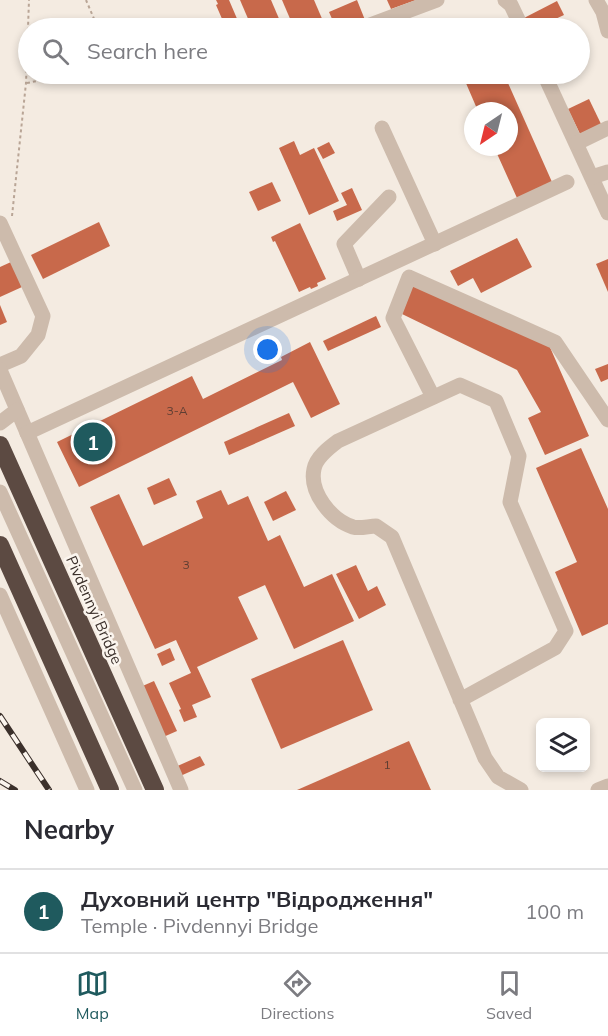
<!DOCTYPE html>
<html lang="en">
<head>
<meta charset="utf-8">
<style>
	:root { --surface:#fff; --page:#f7f7f7; --text:#2b2b33; --muted:#7c7c81; --line:#e1e1e2; --accent:#1f5a5e }
	body { margin:0; font-family:Mulish,sans-serif; background:var(--page); color:var(--text) }
	.controls { position:absolute; right:18px; bottom:18px; display:grid; overflow:hidden; border-radius:9px; box-shadow:0 3px 9px #0003 }
	.controls button { width:54px; height:54px; display:grid; place-items:center; padding:0; border:0; border-bottom:2px solid var(--line); background:var(--surface); color:var(--text); font:30px sans-serif }
	.compass { position:absolute; left:464px; top:102px; width:54px; height:54px; border-radius:50%; background:var(--surface); box-shadow:0 3px 9px #0003; rotate:215deg }
	.you { position:absolute; left:268px; top:350px; width:21px; height:21px; margin:-15px; border:4px solid #fff; border-radius:50%; background:#1a73e8; box-shadow:0 0 0 9px #1a73e833 }
	.badge { display:grid; place-items:center; width:39px; height:39px; border-radius:50%; background:var(--accent); color:#fff; font-size:20px; font-weight:700 }
	.pin { position:absolute; translate:-50% -50%; border:3px solid #fff; box-shadow:0 2px 6px #0006 }
	.list { margin:0; padding:0; list-style:none }
	h2 { display:flex; justify-content:space-between; align-items:center; height:78px; margin:0; padding:0 24px; font-size:26px }
	h2 small { font-size:20px; font-weight:400; color:var(--muted) }
	.list li { display:grid; grid-template-columns:39px 1fr auto; gap:18px; align-items:center; box-sizing:border-box; height:84px; padding:0 24px; border-top:2px solid var(--line) }
	.list b { display:block; font-size:22px; white-space:nowrap }
	.list p { margin:0; font-size:20px; white-space:nowrap; color:var(--muted) }
	.list em { font-size:20px; font-style:normal; color:var(--muted) }
	.icon { flex:none; width:33px; height:33px; fill:none; stroke:currentColor; stroke-width:2; stroke-linecap:round; stroke-linejoin:round }
	.map { position:relative; flex:none; width:608px; height:790px; overflow:hidden }
	.search { position:absolute; background:var(--surface); box-shadow:0 3px 9px #0003; left:18px; right:18px; top:18px; height:66px; display:flex; align-items:center; gap:15px; box-sizing:border-box; padding:0 21px; border-radius:33px; color:var(--muted); font-size:22px }
	.sheet { height:162px; background:var(--surface) }
	nav { display:flex; justify-content:space-around; align-items:center; box-sizing:border-box; height:84px; border-top:2px solid var(--line); background:var(--surface); font-size:16px; color:var(--muted) }
	nav a { display:grid; justify-items:center; gap:3px }
	nav .on { color:var(--accent) }
	.map>svg:first-child { display:block }
</style>
</head>
<body>
<div class="map">
<svg width="608" height="790" viewBox="0 0 608 790">
	<rect width="100%" height="100%" fill="#f4ebe1"/>
	<!-- building -->
	<g fill="#c8694b">
		<path d="M 216,0 L 229,0 L 241,28 L 226,28 L 216,5 L 218,4 Z"/>
		<path d="M 240,0 L 271,0 L 283,28 L 252,28 Z"/>
		<path d="M 282,0 L 314,0 L 326,28 L 294,28 Z"/>
		<path d="M 357,0 L 365,20 L 346,28 L 336,28 L 329,12 Z"/>
		<path d="M 387,0 L 416,0 L 391,9 Z"/>
		<path d="M 557,1 L 564,15 L 536,28 L 529,28 L 524,18 Z"/>
		<path d="M 462,74 L 504,74 L 552,182 L 517,198 L 494,147 L 509,147 L 509,111 L 478,111 Z"/>
		<path d="M 589,99 L 601,124 L 580,134 L 568,109 Z"/>
		<path d="M 294,141 L 300,155 L 314,148 L 339,201 L 309,215 L 279,148 Z"/>
		<path d="M 329,142 L 335,153 L 323,159 L 317,148 Z"/>
		<path d="M 272,182 L 281,201 L 258,211 L 249,192 Z"/>
		<path d="M 352,188 L 362,210 L 337,221 L 333,211 L 347,205 L 341,193 Z"/>
		<path d="M 99,222 L 110,246 L 43,279 L 31,255 Z"/>
		<path d="M 300,223 L 326,279 L 317,283 L 318,286 L 311,289 L 310,287 L 299,292 L 275,241 L 273,242 L 271,237 Z"/>
		<path d="M 517,238 L 532,267 L 481,293 L 473,278 L 458,286 L 450,271 Z"/>
		<path d="M 608,259 L 608,292 L 596,264 Z"/>
		<path d="M 11,262 L 22,287 L 0,297 L 0,267 Z"/>
		<path d="M 413,285 L 549,345 L 589,436 L 545,455 L 528,418 L 541,412 L 517,370 L 402,314 Z"/>
		<path d="M 0,305 L 7,322 L 0,325 Z"/>
		<path d="M 376,316 L 381,327 L 328,351 L 323,341 Z"/>
		<path d="M 310,342 L 340,404 L 311,418 L 293,382 L 79,487 L 57,442 L 192,376 L 203,399 L 282,360 L 281,357 Z"/>
		<path d="M 608,364 L 608,379 L 601,382 L 595,369 Z"/>
		<path d="M 289,413 L 295,426 L 229,455 L 224,442 Z"/>
		<path d="M 581,448 L 608,509 L 608,624 L 582,636 L 555,572 L 577,562 L 536,468 Z"/>
		<path d="M 169,478 L 177,495 L 154,505 L 147,488 Z"/>
		<path d="M 221,490 L 228,505 L 248,496 L 268,541 L 280,535 L 304,587 L 332,574 L 354,621 L 294,649 L 265,585 L 238,597 L 258,639 L 197,667 L 211,697 L 192,705 L 197,717 L 184,722 L 179,710 L 181,709 L 169,683 L 191,673 L 176,640 L 155,649 L 90,507 L 119,494 L 143,546 L 203,518 L 196,501 Z"/>
		<path d="M 286,491 L 296,510 L 273,521 L 264,502 Z"/>
		<path d="M 356,565 L 368,591 L 377,586 L 386,605 L 359,619 L 336,574 Z"/>
		<path d="M 343,640 L 373,710 L 281,749 L 251,679 Z"/>
		<path d="M 170,648 L 175,660 L 162,666 L 157,654 Z"/>
		<path d="M 154,681 L 177,731 L 161,738 L 138,688 Z"/>
		<path d="M 409,741 L 431,790 L 297,790 Z"/>
		<path d="M 200,756 L 205,765 L 178,777 L 173,768 Z"/>
	</g>
	<g fill="none" stroke-linecap="round" stroke-linejoin="round">
		<!-- path -->
		<g stroke="#b9a596" stroke-width="2" stroke-dasharray="3 3" stroke-linecap="butt">
			<path d="M 86,0 L 98,28"/>
			<path d="M 27,83 L 71,74"/>
			<path d="M 12,216 L 26,83 L 29,0"/>
		</g>
		<!-- minor -->
		<g stroke="#cdbbac" stroke-width="15">
			<path d="M 505,0 L 511,5 L 522,28"/>
			<path d="M 596,0 L 603,12 L 608,31"/>
			<path d="M 362,28 L 437,0"/>
			<path d="M 544,74 L 608,213"/>
			<path d="M 382,128 L 435,244"/>
			<path d="M 577,143 L 608,128"/>
			<path d="M 592,177 L 608,172"/>
			<path d="M 0,223 L 43,316 L 38,335 L 21,356 L 0,365"/>
			<path d="M 359,279 L 344,244 L 389,197"/>
			<path d="M 0,370 L 181,790"/>
			<path d="M 433,397 L 393,318 L 409,277 L 555,342 L 608,420"/>
			<path d="M 0,423 L 17,410"/>
			<path d="M 27,433 L 567,182"/>
			<path d="M 0,492 L 135,790"/>
			<path d="M 0,595 L 87,790"/>
			<path d="M 460,700 L 555,648 L 566,631 L 510,502 L 519,456 L 496,401 L 460,385 L 338,441 C 330,447 316,457 314,469 C 309,492 331,520 353,527 C 360,529 369,526 376,526 L 392,537 L 485,758 L 498,777 L 521,790"/>
			<path d="M 598,790 L 608,786"/>
		</g>
		<!-- highway -->
		<path stroke="#5c4a42" stroke-width="18" d="M 0,545 L 110,790"/>
		<!-- rail casing -->
		<g stroke="#3b302b" stroke-width="6">
			<g id="rail">
				<path d="M 0,716 L 49,790"/>
				<path d="M 0,781 L 15,790"/>
			</g>
		</g>
		<!-- rail -->
		<use href="#rail" stroke="#fbf5ee" stroke-width="4" stroke-dasharray="11" stroke-linecap="butt"/>
		<!-- highway-bridge -->
		<path stroke="#5c4a42" stroke-width="18" d="M 0,445 L 155,790"/>
	</g>
	<g text-anchor="middle" stroke-width="5" stroke-linejoin="round" paint-order="stroke">
		<!-- number labels -->
		<g font-size="12" fill="#5e3e33">
			<text x="177" y="415">3-А</text>
			<text x="186" y="569">3</text>
			<text x="387" y="769">1</text>
		</g>
		<!-- street labels -->
		<g font-size="15" fill="#3b302b" stroke="#fbf5ee">
			<text transform="translate(94 610) rotate(66)" y="5">Pivdennyi Bridge</text>
		</g>
	</g>
</svg>
<div class="controls">
<button><svg class="icon" aria-label="layers" viewBox="0 0 24 24"><path d="M12 4l9 5-9 5-9-5zM3 14l9 5 9-5"/></svg></button>
</div>
<svg class="compass" viewBox="-18 -18 36 36"><path d="M0-13l5 13h-10z" fill="#e53935"/><path d="M0 13l5-13h-10z" fill="#7c7c81"/></svg>
<div class="you"></div>
<div class="pin badge" style="left:93px;top:442px">1</div>
<div class="search"><svg class="icon" aria-label="search" viewBox="0 0 24 24"><circle cx="10" cy="10" r="6"/><path d="M15 15l6 6"/></svg>Search here</div>
</div>
<section class="sheet">
<h2>Nearby<small></small></h2>
<ul class="list">
<li><span class="badge">1</span><div><b>Духовний центр &quot;Відродження&quot;</b><p>Temple · Pivdennyi Bridge</p></div><em>100 m</em></li>
</ul>
</section>
<nav>
<a class="on"><svg class="icon" aria-label="map" viewBox="0 0 24 24"><path d="M3 6l6-2 6 2 6-2v14l-6 2-6-2-6 2zM9 4v14M15 6v14"/></svg>Map</a>
<a><svg class="icon" aria-label="directions" viewBox="0 0 24 24"><path d="M12 3l9 9-9 9-9-9zM9 14v-3h6M13 9l2 2-2 2"/></svg>Directions</a>
<a><svg class="icon" aria-label="saved" viewBox="0 0 24 24"><path d="M7 4h10v16l-5-4-5 4z"/></svg>Saved</a>
</nav>
</body>
</html>
